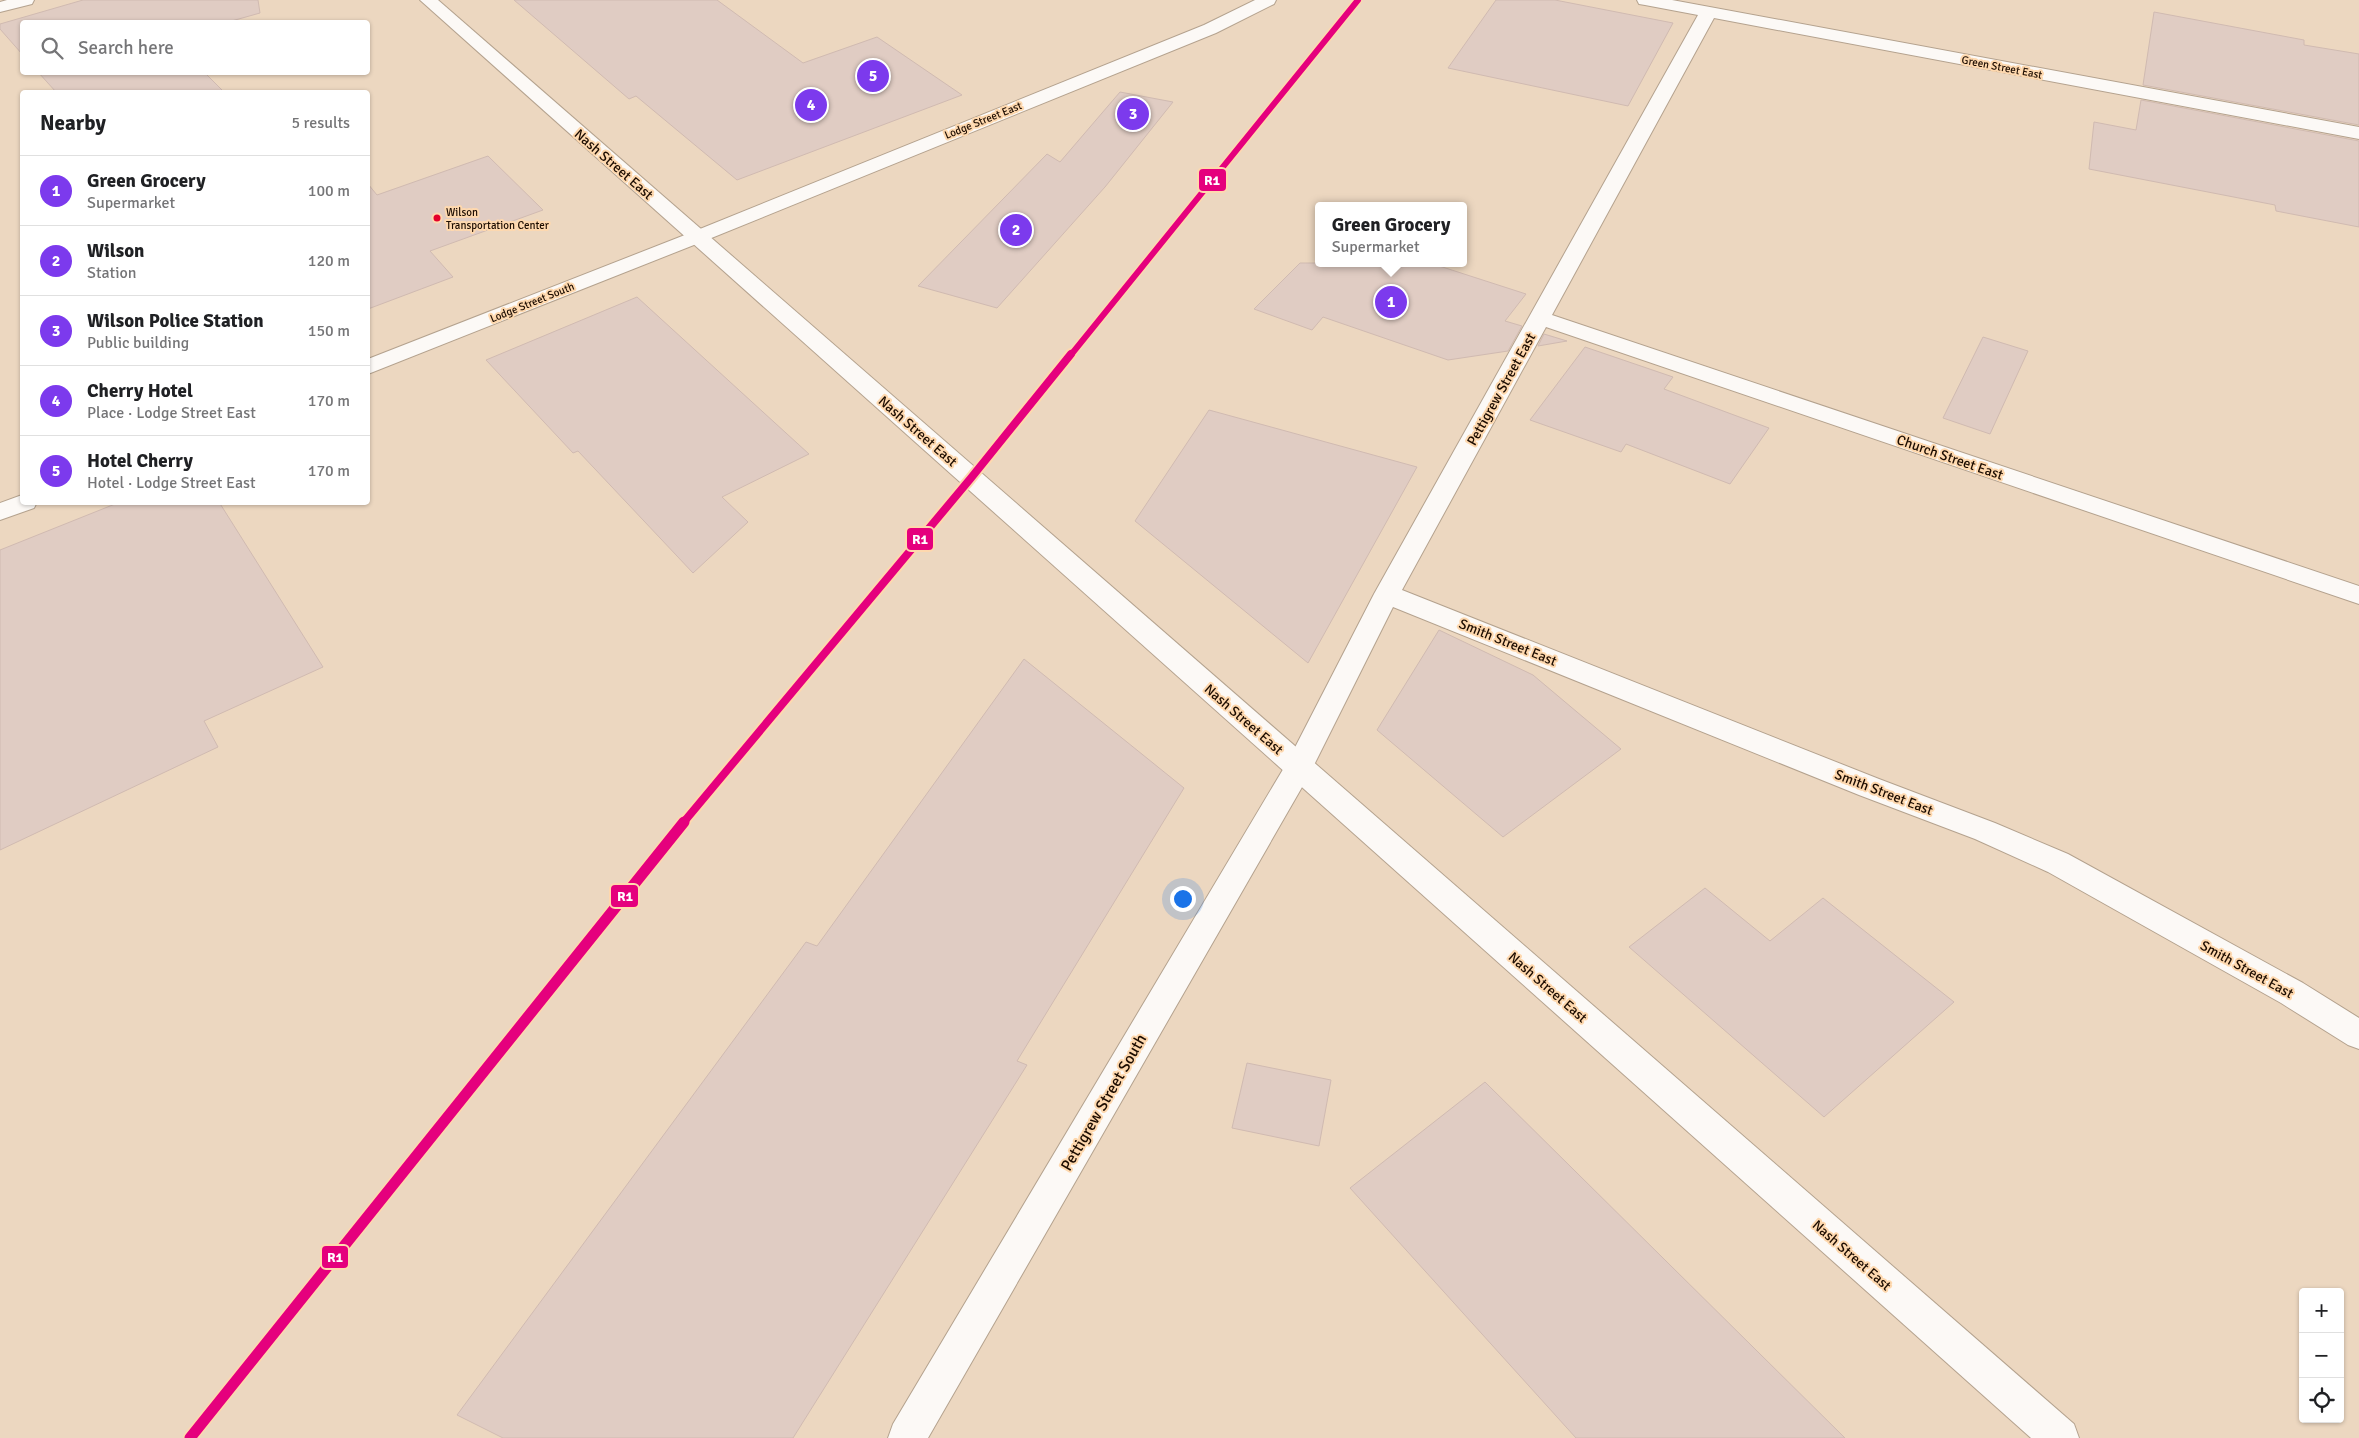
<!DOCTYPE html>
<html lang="en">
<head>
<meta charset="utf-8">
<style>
	:root { --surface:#fff; --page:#f2f2f2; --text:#202124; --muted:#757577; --line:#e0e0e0; --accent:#7c3aed }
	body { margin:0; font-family:Signika,sans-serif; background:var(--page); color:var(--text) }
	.controls { position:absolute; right:15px; bottom:15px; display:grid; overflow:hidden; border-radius:5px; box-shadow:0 1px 4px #0004 }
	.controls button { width:45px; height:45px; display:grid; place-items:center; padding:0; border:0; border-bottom:1px solid var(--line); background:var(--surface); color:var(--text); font:25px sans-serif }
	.you { position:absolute; left:1182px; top:898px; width:18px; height:18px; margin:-12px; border:4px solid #fff; border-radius:50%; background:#1a73e8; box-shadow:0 0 0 8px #1a73e833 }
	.badge { display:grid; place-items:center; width:32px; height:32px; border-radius:50%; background:var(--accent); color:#fff; font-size:16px; font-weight:700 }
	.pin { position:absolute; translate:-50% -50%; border:2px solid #fff; box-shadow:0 1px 5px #0006 }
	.popup { position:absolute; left:1315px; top:202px; width:152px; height:65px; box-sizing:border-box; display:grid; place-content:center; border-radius:5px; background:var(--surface); filter:drop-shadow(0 1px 4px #0005); font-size:16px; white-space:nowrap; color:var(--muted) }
	.popup b { font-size:19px; color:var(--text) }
	.popup::after { content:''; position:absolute; left:50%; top:100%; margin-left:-10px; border:10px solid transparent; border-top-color:var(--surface) }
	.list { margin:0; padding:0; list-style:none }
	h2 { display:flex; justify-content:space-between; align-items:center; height:65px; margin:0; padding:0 20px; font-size:21px }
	h2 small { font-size:16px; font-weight:400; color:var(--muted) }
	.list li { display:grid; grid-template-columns:32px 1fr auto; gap:15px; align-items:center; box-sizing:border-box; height:70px; padding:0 20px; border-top:1px solid var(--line) }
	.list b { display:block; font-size:19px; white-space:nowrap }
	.list p { margin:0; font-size:16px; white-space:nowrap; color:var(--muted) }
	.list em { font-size:16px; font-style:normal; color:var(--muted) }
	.icon { flex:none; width:28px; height:28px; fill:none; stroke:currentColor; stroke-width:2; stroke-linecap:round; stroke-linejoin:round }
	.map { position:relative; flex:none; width:2359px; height:1438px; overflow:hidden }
	.search { position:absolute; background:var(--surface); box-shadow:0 1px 4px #0004; left:20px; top:20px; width:350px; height:55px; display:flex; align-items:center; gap:12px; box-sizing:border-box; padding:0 18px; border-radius:5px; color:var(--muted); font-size:19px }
	.panel { position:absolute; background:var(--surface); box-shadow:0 1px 4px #0004; left:20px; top:90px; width:350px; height:415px; border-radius:5px }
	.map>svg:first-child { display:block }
</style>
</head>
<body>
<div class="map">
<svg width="2359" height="1438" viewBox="0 0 2359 1438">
	<rect width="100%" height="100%" fill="#ecd7c0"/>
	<!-- building -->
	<g fill="#e0ccc3" stroke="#d0bab1">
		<path d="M 83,0 L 258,0 L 260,13 L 228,22 L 22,22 L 22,54 L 0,29 L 0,24 Z"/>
		<path d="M 514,0 L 717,0 L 803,63 L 877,37 L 962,95 L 737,180 L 636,96 L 629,99 Z"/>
		<path d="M 1496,0 L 1555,0 L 1673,23 L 1628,106 L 1448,68 Z"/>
		<path d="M 2154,12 L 2304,40 L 2304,45 L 2359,54 L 2359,125 L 2143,85 Z"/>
		<path d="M 38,72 L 204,72 L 224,92 L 56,92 Z"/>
		<path d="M 1120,92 L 1173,102 L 1105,187 L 997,308 L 918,286 L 1047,154 L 1060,162 Z"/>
		<path d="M 2141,100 L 2359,141 L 2359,227 L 2276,211 L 2275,205 L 2089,169 L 2094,122 L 2136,130 Z"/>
		<path d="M 488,156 L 543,210 L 430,251 L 453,277 L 368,309 L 368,184 L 377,195 Z"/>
		<path d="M 1300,263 L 1430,263 L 1526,294 L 1505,321 L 1522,326 L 1508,351 L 1448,360 L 1323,317 L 1312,330 L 1254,309 Z"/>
		<path d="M 637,297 L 809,454 L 722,497 L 748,522 L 693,573 L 578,451 L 573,453 L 486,360 Z"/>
		<path d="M 1544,334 L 1567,341 L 1538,346 Z"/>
		<path d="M 1983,337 L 2028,351 L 1990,434 L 1943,418 Z"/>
		<path d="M 1585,347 L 1673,377 L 1664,389 L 1769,428 L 1730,484 L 1626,444 L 1621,452 L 1530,420 Z"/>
		<path d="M 1209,410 L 1417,467 L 1308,663 L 1135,521 Z"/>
		<path d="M 120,502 L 219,502 L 323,667 L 204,721 L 218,747 L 0,850 L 0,550 Z"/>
		<path d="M 1439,630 L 1533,675 L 1621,749 L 1503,837 L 1377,730 Z"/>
		<path d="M 1024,659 L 1184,788 L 1017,1061 L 1027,1065 L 793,1438 L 503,1438 L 457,1415 L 806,942 L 817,946 Z"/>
		<path d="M 1705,888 L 1770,941 L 1823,898 L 1954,1002 L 1824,1117 L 1629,947 Z"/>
		<path d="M 1247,1063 L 1331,1080 L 1319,1146 L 1232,1128 Z"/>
		<path d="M 1485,1082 L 1845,1438 L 1576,1438 L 1350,1188 Z"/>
	</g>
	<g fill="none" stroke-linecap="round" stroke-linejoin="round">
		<!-- street casing -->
		<g stroke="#b4a28e" stroke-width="2">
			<g id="street">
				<path d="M 7,0 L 34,0 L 32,4 L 0,12 L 0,2 Z"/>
				<path d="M 1255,0 L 1276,0 L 1274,4 L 1216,33 L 704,241 L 368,374 L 368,359 L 690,233 L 1204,25 Z"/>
				<path d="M 1637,0 L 1672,0 L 2359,127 L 2359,139 L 1714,18 L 1552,315 L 2359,586 L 2359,604 L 1546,327 L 1402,590 L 1879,779 L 1995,823 L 2068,854 L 2303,983 L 2359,1018 L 2359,1049 L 2348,1045 L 2281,1003 L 2048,872 L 1975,839 L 1859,795 L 1393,607 L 1309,775 L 928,1438 L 888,1438 L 893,1424 L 1288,761 L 1374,594 L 1698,15 L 1645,5 L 1639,4 Z"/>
				<path d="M 22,495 L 22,502 L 37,502 L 34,508 L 0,520 L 0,503 Z"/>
			</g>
		</g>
		<!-- secondary casing -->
		<g stroke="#b4a28e" stroke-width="2">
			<path id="secondary" d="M 420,0 L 438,0 L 2074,1424 L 2079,1438 L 2031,1438 Z"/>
		</g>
		<!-- street -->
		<use href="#street" fill="#fcf9f6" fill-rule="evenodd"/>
		<!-- secondary -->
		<use href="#secondary" fill="#fcf9f6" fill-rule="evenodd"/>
		<!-- rail-1-far2 casing -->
		<g stroke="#fed8ae" stroke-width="9">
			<path id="rail-1-far2" d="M 1070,356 L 1358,0"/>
		</g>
		<!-- rail-1-far1 casing -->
		<g stroke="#fed8ae" stroke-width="12">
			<path id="rail-1-far1" d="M 683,823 L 971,478 L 1071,354"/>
		</g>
		<!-- rail-1 casing -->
		<g stroke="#fed8ae" stroke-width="14">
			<path id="rail-1" d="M 190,1438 L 684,822"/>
		</g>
		<!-- rail-1-far2 -->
		<use href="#rail-1-far2" stroke="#e5007d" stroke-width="6"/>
		<!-- rail-1-far1 -->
		<use href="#rail-1-far1" stroke="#e5007d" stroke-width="8"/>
		<!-- rail-1 -->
		<use href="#rail-1" stroke="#e5007d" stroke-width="11"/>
	</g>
	<!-- markers -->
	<circle fill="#e4002b" stroke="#fed8ae" stroke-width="2" cx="437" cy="218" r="4.5"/>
	<g text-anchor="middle" stroke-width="4" stroke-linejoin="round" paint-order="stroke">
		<!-- far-street labels -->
		<g font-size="11" fill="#1c0c00" stroke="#fed8ae">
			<text transform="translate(2002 67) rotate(11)" y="4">Green Street East</text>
			<text transform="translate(983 120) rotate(-22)" y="4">Lodge Street East</text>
			<text transform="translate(532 302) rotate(-22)" y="4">Lodge Street South</text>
		</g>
		<!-- far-bus labels -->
		<g font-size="11" fill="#1c0c00" stroke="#fed8ae" text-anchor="start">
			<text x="446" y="216">Wilson<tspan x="446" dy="13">Transportation Center</tspan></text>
		</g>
		<!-- street labels -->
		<g font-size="14" fill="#1c0c00" stroke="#fed8ae">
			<text transform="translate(614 164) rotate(41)" y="5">Nash Street East</text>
			<text transform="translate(1501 389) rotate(-61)" y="5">Pettigrew Street East</text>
			<text transform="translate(918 431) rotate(41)" y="5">Nash Street East</text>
			<text transform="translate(1950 457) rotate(19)" y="5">Church Street East</text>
			<text transform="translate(1508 642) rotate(22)" y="5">Smith Street East</text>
			<text transform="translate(1244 719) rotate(41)" y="5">Nash Street East</text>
			<text transform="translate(1884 792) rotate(21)" y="5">Smith Street East</text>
			<text transform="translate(2247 969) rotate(29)" y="5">Smith Street East</text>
			<text transform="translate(1548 987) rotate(41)" y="5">Nash Street East</text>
			<text transform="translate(1852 1255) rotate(41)" y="5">Nash Street East</text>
		</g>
		<!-- near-street labels -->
		<g font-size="16" fill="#1c0c00" stroke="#fed8ae">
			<text transform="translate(1103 1102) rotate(-60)" y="6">Pettigrew Street South</text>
		</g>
	</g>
	<g stroke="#fed8ae" stroke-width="2">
		<rect x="1198" y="168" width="29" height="24" rx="5" fill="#e5007d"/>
		<rect x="906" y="527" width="28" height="24" rx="5" fill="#e5007d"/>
		<rect x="610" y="884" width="29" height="24" rx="5" fill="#e5007d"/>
		<rect x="321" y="1245" width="28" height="24" rx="5" fill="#e5007d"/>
	</g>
	<g font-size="14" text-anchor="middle" font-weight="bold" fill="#fff">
		<text x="1212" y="185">R1</text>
		<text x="920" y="544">R1</text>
		<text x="625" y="901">R1</text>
		<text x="335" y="1262">R1</text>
	</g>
</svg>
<div class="controls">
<button>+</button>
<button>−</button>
<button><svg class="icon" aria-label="locate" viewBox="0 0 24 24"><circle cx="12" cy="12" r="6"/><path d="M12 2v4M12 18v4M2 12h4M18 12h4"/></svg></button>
</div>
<div class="you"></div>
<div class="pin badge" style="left:1391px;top:302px">1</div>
<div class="popup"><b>Green Grocery</b>Supermarket</div>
<div class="pin badge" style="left:1016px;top:230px">2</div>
<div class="pin badge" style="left:1133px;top:114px">3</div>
<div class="pin badge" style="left:811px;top:105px">4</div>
<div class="pin badge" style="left:873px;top:76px">5</div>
<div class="search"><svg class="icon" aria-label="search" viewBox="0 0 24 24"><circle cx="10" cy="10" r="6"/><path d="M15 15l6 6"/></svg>Search here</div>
<section class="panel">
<h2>Nearby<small>5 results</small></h2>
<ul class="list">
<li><span class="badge">1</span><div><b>Green Grocery</b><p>Supermarket</p></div><em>100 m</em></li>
<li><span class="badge">2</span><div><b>Wilson</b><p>Station</p></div><em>120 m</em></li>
<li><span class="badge">3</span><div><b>Wilson Police Station</b><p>Public building</p></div><em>150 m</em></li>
<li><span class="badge">4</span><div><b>Cherry Hotel</b><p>Place · Lodge Street East</p></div><em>170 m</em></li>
<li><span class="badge">5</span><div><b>Hotel Cherry</b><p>Hotel · Lodge Street East</p></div><em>170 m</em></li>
</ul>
</section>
</div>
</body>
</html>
